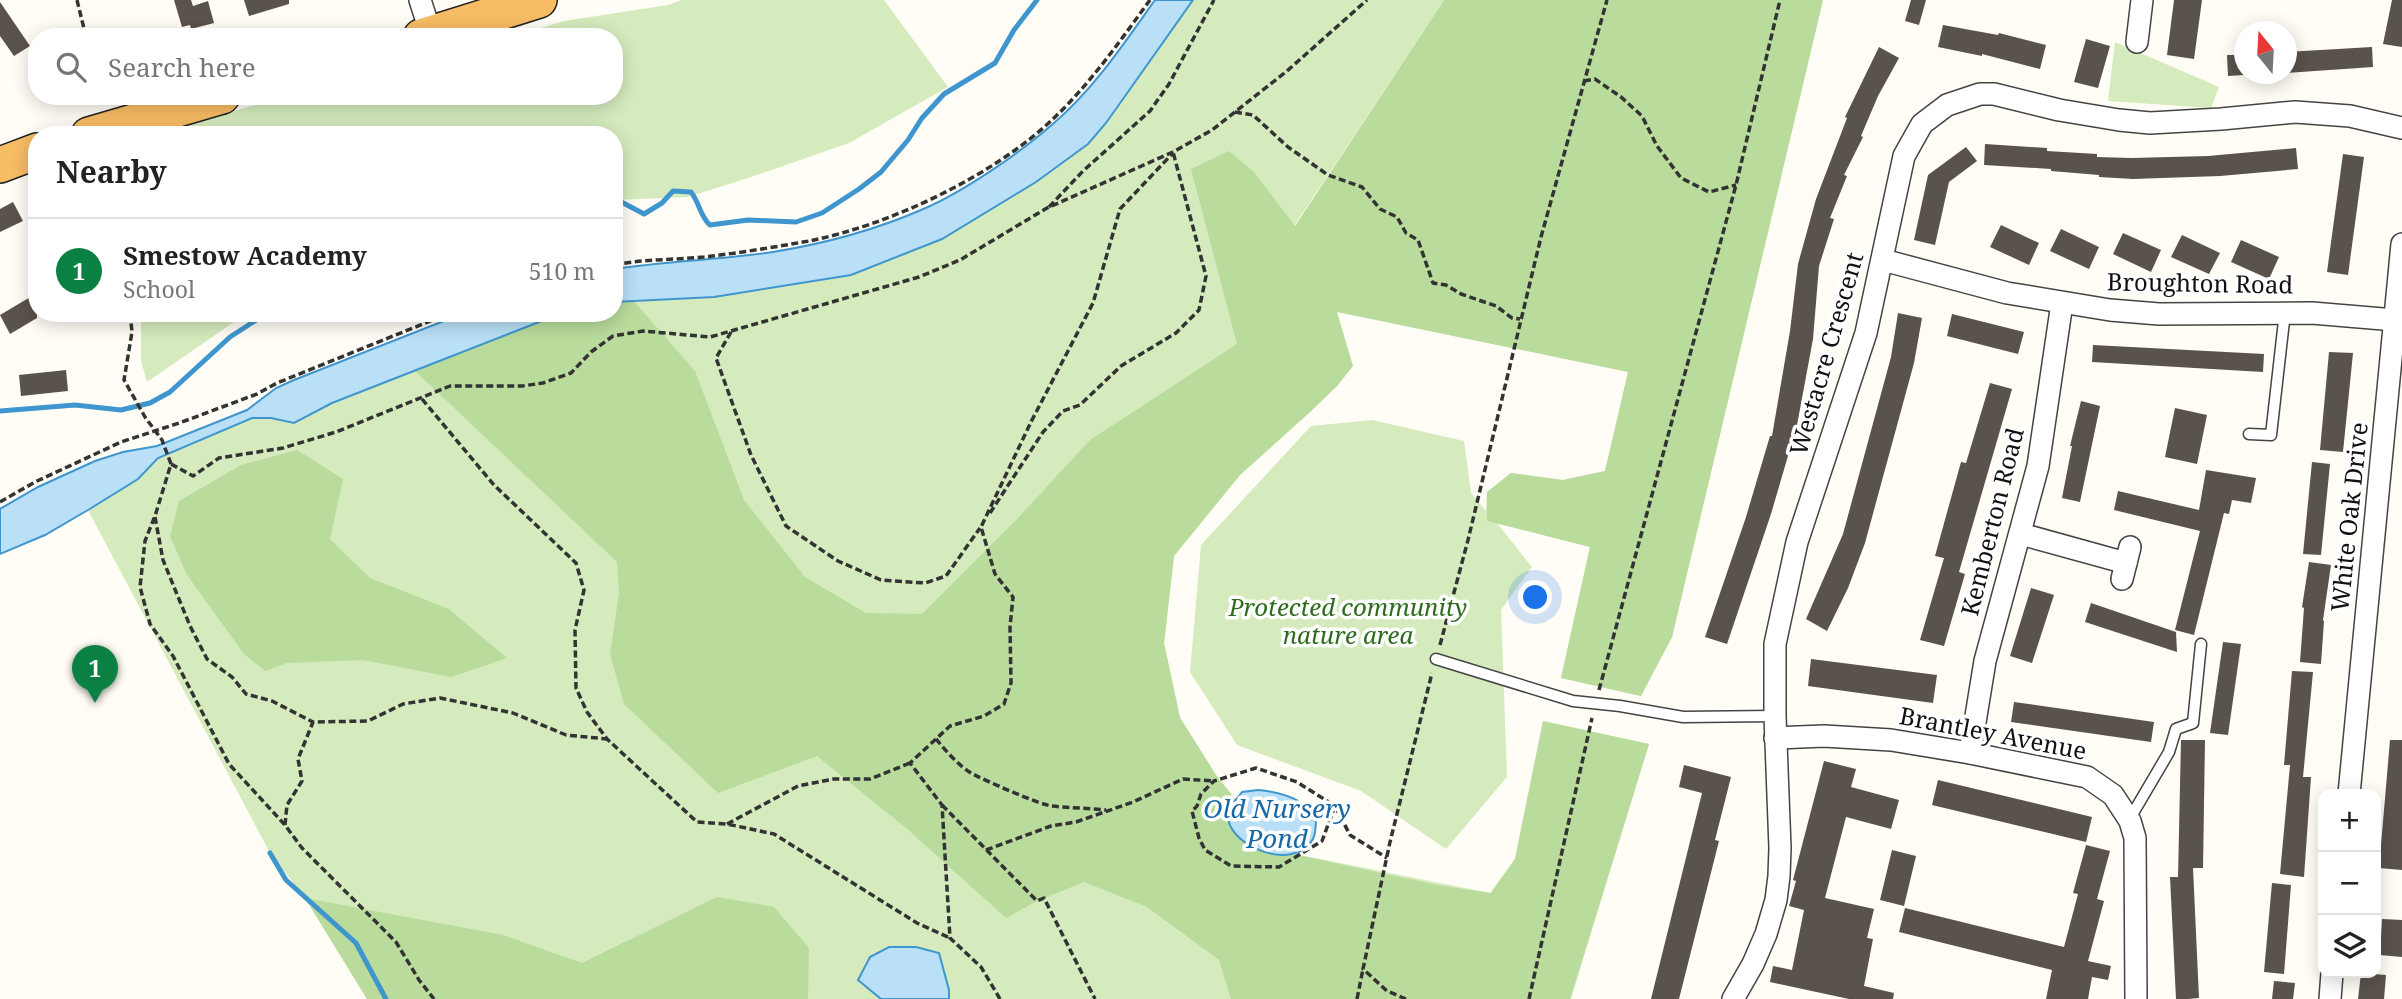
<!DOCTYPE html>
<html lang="en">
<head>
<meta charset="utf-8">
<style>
	:root { --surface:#fff; --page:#f2f2f2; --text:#222; --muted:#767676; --line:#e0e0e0; --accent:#0b8043 }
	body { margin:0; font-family:"Noto Serif",serif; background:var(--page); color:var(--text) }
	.controls { position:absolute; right:21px; bottom:21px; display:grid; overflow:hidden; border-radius:14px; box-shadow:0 4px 18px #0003 }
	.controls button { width:63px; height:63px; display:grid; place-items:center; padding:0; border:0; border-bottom:2px solid var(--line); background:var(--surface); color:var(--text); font:35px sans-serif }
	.compass { position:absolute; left:2234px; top:21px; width:63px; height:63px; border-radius:50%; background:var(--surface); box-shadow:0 4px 18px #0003; rotate:342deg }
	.you { position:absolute; left:1536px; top:598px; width:24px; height:24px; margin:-18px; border:5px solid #fff; border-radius:50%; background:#1a73e8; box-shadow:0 0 0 10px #1a73e833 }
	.badge { display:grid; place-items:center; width:46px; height:46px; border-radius:50%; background:var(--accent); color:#fff; font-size:23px; font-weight:700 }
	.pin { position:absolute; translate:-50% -58px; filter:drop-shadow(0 2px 4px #0008) }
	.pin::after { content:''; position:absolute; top:37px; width:24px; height:21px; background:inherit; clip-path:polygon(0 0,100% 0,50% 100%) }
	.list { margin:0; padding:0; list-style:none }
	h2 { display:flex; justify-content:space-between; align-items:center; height:91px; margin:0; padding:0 28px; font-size:30px }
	h2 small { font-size:23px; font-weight:400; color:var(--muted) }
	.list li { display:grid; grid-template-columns:46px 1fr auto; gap:21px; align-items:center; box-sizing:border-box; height:105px; padding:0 28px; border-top:2px solid var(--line) }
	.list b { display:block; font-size:26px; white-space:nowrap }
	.list p { margin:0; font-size:23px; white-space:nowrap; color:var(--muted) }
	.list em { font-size:23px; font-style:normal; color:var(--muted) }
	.icon { flex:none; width:38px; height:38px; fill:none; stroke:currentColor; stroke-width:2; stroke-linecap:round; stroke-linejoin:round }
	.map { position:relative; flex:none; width:2402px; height:999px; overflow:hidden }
	.search { position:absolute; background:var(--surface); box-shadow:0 4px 18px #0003; left:28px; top:28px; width:595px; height:77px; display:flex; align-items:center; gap:18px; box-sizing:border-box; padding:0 24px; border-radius:28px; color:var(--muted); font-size:26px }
	.panel { position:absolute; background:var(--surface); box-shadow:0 4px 18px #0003; left:28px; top:126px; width:595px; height:196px; border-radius:28px }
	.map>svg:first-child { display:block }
</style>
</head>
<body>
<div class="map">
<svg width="2402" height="999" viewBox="0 0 2402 999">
	<rect width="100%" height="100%" fill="#fffdf5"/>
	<!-- green -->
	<g fill="#d5ebbd">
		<path d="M 682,0 L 884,0 L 948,87 L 849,143 L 751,177 L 688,197 L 614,200 L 614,135 L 143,135 L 290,96 L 614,96 L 614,37 L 510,37 L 564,21 L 668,5 Z"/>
		<path d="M 1193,0 L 1444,0 L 1294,226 L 1353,366 L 1337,386 L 1310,412 L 1240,475 L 1174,556 L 1164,643 L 1180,717 L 1216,775 L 1275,850 L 1490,893 L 1515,859 L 1543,721 L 1649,744 L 1571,999 L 367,999 L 305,898 L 270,853 L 88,510 L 138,479 L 158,458 L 252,418 L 271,418 L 294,423 L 332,403 L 562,313 L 614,313 L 614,302 L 714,297 L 851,275 L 942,239 L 1036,182 L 1088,144 L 1106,123 Z"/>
		<path d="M 1823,0 L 1672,637 L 1641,696 L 1561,678 L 1590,547 L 1497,523 L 1532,567 L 1501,610 L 1507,777 L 1446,849 L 1361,791 L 1237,745 L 1190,672 L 1201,545 L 1311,426 L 1372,420 L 1464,441 L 1471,493 L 1486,511 L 1487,492 L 1511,473 L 1563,480 L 1605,471 L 1628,373 Z"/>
		<path d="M 2115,42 L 2219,87 L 2211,108 L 2108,101 Z"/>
		<path d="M 141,313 L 247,313 L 147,382 L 141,361 Z"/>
	</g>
	<!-- forest -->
	<g fill="#b9dc9c">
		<path d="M 1444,0 L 1823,0 L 1672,637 L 1641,696 L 1561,678 L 1590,547 L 1487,521 L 1487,492 L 1511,473 L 1563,480 L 1605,471 L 1628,372 L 1337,312 L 1353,366 L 1337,386 L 1310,412 L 1240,475 L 1174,556 L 1164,643 L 1180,718 L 1216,775 L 1275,850 L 1437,885 L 1491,893 L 1515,859 L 1543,721 L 1649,744 L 1570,999 L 1231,999 L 1219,960 L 1147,907 L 1084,882 L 1037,901 L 1006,918 L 906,828 L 817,756 L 718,793 L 624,704 L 610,654 L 619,593 L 617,562 L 414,370 L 562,313 L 614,313 L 614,302 L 633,300 L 695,371 L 744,500 L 805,577 L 866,613 L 922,614 L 1018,518 L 1090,440 L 1237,344 L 1191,169 L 1229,151 L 1254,172 L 1295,226 Z"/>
		<path d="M 297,450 L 343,479 L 330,539 L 370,578 L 449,609 L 507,658 L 451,677 L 363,660 L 287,663 L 265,671 L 244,654 L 187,575 L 170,536 L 179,501 L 241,465 Z"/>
		<path d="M 717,897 L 774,907 L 809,948 L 808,999 L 367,999 L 305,898 L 503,935 L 582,963 Z"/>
	</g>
	<!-- water -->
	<g fill="#b9e0f7" stroke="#3f96cf" stroke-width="2">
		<path d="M 1155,0 L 1193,0 L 1106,123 L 1088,144 L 1036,182 L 942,239 L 851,275 L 714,297 L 614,302 L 614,269 C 667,261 720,260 773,252 C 822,244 875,230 921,210 C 962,193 1020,153 1054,123 C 1094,89 1125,42 1155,0 Z"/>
		<path d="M 464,313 L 562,313 L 332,403 L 294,423 L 271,418 L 252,418 L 158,458 L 138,479 L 88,510 L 45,535 L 0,554 L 0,509 L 38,487 L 95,461 L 123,452 L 157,446 L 247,410 L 276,388 L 294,380 Z"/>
		<path d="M 1258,790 C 1280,792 1303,798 1316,817 C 1316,824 1316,833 1313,839 C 1294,875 1219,843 1229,810 C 1231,804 1238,798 1242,792 Z"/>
		<path d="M 889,947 L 916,947 L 939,953 L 949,990 L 949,999 L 881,999 L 858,980 L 870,957 Z"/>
	</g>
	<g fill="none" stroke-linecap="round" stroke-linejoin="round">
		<!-- stream -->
		<g stroke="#3f96cf" stroke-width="5">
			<path d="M 614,198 L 644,214 L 662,203 L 673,191 L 691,192 C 699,202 701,218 710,225 L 748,220 L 796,222 L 822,213 L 859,189 L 881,172 L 908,140 L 922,118 L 944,94 L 995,63 L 1014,30 L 1037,0"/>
			<path d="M 0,411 L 75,405 L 121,410 L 150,403 L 170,392 L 230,337 L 267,313"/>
			<path d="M 270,853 L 286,880 L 356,943 L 386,999"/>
		</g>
	</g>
	<!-- building -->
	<g fill="#5a524d">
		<path d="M 174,0 L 191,0 L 193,6 L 208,1 L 214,23 L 191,29 L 190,25 L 182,27 Z"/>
		<path d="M 244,0 L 289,0 L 289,4 L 249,16 Z"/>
		<path d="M 1911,0 L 1926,0 L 1919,25 L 1905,21 Z"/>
		<path d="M 2174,0 L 2202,0 L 2194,59 L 2167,55 Z"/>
		<path d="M 2392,0 L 2402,0 L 2402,47 L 2383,44 Z"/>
		<path d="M 0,2 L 30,46 L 14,56 L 0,36 Z"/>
		<path d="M 1943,25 L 1998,35 L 1999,33 L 2046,45 L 2040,69 L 1982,54 L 1982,56 L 1938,47 Z"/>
		<path d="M 2086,39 L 2110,46 L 2098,88 L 2074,82 Z"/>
		<path d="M 1879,47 L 1899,58 L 1878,96 L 1861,136 L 1863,137 L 1844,175 L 1847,176 L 1830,218 L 1834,219 L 1819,266 L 1813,339 L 1797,425 L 1771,514 L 1727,644 L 1705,637 L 1746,517 L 1770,436 L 1772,436 L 1790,331 L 1798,264 L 1816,199 L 1847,118 L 1845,117 Z"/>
		<path d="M 2372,47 L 2373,67 L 2286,73 L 2286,52 Z"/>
		<path d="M 2227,55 L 2244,55 L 2244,75 L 2228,76 Z"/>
		<path d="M 1985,144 L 2047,148 L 2047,151 L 2097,154 L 2097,157 L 2132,158 L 2208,156 L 2296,148 L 2298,169 L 2220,176 L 2133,179 L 2099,177 L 2099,175 L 2051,171 L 2051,169 L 1984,165 Z"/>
		<path d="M 1966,147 L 1977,161 L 1949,182 L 1935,245 L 1914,240 L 1928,175 Z"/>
		<path d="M 2343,154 L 2364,157 L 2348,275 L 2327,272 Z"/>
		<path d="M 13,202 L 23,221 L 0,232 L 0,209 Z"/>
		<path d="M 2001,225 L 2039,243 L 2029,265 L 1990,247 Z"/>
		<path d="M 2061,229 L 2099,247 L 2089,269 L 2050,251 Z"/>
		<path d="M 2123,233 L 2161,250 L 2151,272 L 2113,254 Z"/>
		<path d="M 2182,235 L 2220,253 L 2209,274 L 2171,257 Z"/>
		<path d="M 2241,240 L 2279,257 L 2269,279 L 2231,262 Z"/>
		<path d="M 37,293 L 37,318 L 10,334 L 0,315 Z"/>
		<path d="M 1898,313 L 1922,318 L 1914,363 L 1865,543 L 1848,588 L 1827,631 L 1806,619 L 1843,534 L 1891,357 Z"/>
		<path d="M 1952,314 L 2024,332 L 2018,354 L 1947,336 Z"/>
		<path d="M 2093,345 L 2264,354 L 2263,372 L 2092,362 Z"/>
		<path d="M 2329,352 L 2353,353 L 2343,452 L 2320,450 Z"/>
		<path d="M 66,370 L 68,391 L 21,396 L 19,375 Z"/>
		<path d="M 1990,383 L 2012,389 L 1959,572 L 1965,574 L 1944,646 L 1920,640 L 1944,558 L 1935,556 L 1961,462 L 1966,463 Z"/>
		<path d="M 2081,401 L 2100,406 L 2080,502 L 2062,498 L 2072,446 L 2070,446 Z"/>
		<path d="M 2175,408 L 2207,415 L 2197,464 L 2165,457 Z"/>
		<path d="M 2312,462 L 2330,464 L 2321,555 L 2303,554 Z"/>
		<path d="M 2206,470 L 2256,478 L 2251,503 L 2232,500 L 2229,514 L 2224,513 L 2194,635 L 2175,630 L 2200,531 L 2114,510 L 2118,491 L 2199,510 Z"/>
		<path d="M 2309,562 L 2331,565 L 2323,620 L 2324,621 L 2321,664 L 2300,662 L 2304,608 L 2302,607 Z"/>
		<path d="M 2031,588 L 2054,595 L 2032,663 L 2010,656 Z"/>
		<path d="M 2091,603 L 2176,632 L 2177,652 L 2085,622 Z"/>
		<path d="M 2223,642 L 2241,644 L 2228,735 L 2210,733 Z"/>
		<path d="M 1811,659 L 1937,675 L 1933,703 L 1808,686 Z"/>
		<path d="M 2292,671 L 2313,672 L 2303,777 L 2311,777 L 2304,877 L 2280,874 L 2290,765 L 2284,765 Z"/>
		<path d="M 2014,702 L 2154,722 L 2151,742 L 2011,722 Z"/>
		<path d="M 2181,740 L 2205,740 L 2203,868 L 2193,868 L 2199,998 L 2188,999 L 2176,999 L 2170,877 L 2178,877 Z"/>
		<path d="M 2390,740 L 2402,740 L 2402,870 L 2379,868 Z"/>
		<path d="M 1824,761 L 1856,769 L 1851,787 L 1899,800 L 1891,829 L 1846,817 L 1825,898 L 1874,909 L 1867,938 L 1873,939 L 1864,986 L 1894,993 L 1893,999 L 1849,999 L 1770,982 L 1773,966 L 1792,970 L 1804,910 L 1789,906 L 1796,881 L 1793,880 Z"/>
		<path d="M 1684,765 L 1731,777 L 1715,840 L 1719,841 L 1679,999 L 1651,999 L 1702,793 L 1679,787 Z"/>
		<path d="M 1938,780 L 2092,817 L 2086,842 L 1932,805 Z"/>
		<path d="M 2086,845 L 2110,851 L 2097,899 L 2104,901 L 2088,961 L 2111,966 L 2108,980 L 2092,977 L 2088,999 L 2046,999 L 2052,970 L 1899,932 L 1905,908 L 2064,947 L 2078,894 L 2073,893 Z"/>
		<path d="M 1892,850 L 1916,856 L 1904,906 L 1880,900 Z"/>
		<path d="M 2272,883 L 2291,885 L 2284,974 L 2264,972 Z"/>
		<path d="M 2382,919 L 2402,920 L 2402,957 L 2380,955 Z"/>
		<path d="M 2361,973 L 2386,975 L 2384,999 L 2358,999 Z"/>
		<path d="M 2274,981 L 2295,983 L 2293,999 L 2272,999 Z"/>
	</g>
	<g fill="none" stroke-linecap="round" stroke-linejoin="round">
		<!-- service casing -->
		<g stroke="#444" stroke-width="13">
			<g id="service">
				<path d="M 2249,434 L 2271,435 L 2285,312"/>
				<path d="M 1436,659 L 1573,701 L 1620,706 L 1683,717 L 1775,716"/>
				<path d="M 2129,820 L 2169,752 L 2176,729 L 2193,723 L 2201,644"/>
			</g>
		</g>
		<!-- minor casing -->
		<g stroke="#444" stroke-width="24">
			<g id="minor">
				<path d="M 420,0 L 431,34"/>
				<path d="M 2137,42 L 2142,0"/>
				<path d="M 1883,260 L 2007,293 L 2110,310 L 2159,314 L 2312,313 L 2395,320"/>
				<path d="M 2021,534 L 2126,563"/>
				<path d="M 2122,579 L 2130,547"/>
				<path d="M 1775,738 L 1824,736 L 1891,740 L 1970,753 L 2087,777 L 2113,795 L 2130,821 L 2135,838 L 2136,999"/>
				<path d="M 1970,753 L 1985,661 L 2038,466 L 2062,303"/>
				<path d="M 2349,794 L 2402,244"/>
				<path d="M 1733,999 L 1753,964 L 1766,934 L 1776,900 L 1779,876 L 1780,848 L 1775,716 L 1775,644 L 1797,542 L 1866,333 L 1904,156 L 1922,124 L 1947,105 L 1980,94 L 1994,94 L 2059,110 L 2119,120 L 2150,123 L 2221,119 L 2295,112 L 2350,116 L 2402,128"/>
				<path d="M 2330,999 L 2332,973"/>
			</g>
		</g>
		<!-- trunk casing -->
		<g stroke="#222" stroke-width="38">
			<g id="trunk">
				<path d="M 421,37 L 539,0"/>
				<path d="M 89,135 L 222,96"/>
				<path d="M 0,165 L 37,151"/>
			</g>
		</g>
		<!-- path -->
		<g stroke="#333" stroke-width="3.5" stroke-dasharray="7 3.5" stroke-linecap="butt">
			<path d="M 77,0 L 86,37"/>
			<path d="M 1584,81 L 1595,79 L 1621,97 L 1642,116 L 1657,146 L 1681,178 L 1709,192 L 1736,185"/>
			<path d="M 1235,112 L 1253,115 L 1288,147 L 1328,175 L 1362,187 L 1380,209 L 1397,217 L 1406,233 L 1418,240 L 1433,283 L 1446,285 L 1461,294 L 1496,306 L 1512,318 L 1520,319"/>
			<path d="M 1049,207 L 1083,171 L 1150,111 L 1169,84 L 1214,0"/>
			<path d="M 614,265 C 643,259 674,260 704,257 C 739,253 775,247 809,241 C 890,225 993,176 1053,119 C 1090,84 1120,41 1150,0"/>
			<path d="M 130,313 L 132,332 L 124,380 L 145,417 L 162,440 L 171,464 L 155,516 L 145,541 L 140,587 L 150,624 L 173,656 L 229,764 L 285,825 L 302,848 L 396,942 L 419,980 L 434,999"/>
			<path d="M 731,332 L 716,358 L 751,455 L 786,526 L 838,561 L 881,580 L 925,583 L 946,576 L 980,528"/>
			<path d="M 422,399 L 494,485 L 576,563 L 584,590 L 575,630 L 576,688 L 587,712 L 607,739 L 697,822 L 727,824 L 774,834 L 917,923 L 950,938"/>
			<path d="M 171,464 L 193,476 L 219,458 L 283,448 L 336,432 L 450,386 L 522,386 L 543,383 L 571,373 L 591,352 L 613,336 L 643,331 L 710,337 L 919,277 L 960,260 L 1047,208 L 1173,152 L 1212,130 L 1287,71 L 1367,0"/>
			<path d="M 0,502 L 35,482 L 121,442 L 182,422 L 257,394 L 277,383 L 450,313"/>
			<path d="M 990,513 L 1043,432 L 1063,411 L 1080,405 L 1121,366 L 1176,333 L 1199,310 L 1206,276 L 1173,152"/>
			<path d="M 155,517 L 163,560 L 190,626 L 207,659 L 232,677 L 246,694 L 272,701 L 313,722"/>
			<path d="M 1440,645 L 1468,540 L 1541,237 L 1607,0"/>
			<path d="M 1599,690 L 1736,185 L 1780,0"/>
			<path d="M 936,739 C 946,751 958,765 971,773 C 984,780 1040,805 1052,806 C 1070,808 1088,808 1106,810"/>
			<path d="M 942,805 L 1037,901 L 1044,898 L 1095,999"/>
			<path d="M 1335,806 L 1322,841 L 1279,867 L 1231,866 L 1205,850 L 1199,838 L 1192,811 L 1197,806 L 1201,794 L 1214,781 L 1256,768 L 1297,782 L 1335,806 L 1350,835 L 1387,858"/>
			<path d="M 727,824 L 798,786 L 834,779 L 870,779 L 910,763"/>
			<path d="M 285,825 L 287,805 L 302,781 L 298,759 L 313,722 L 368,721 L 403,704 L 440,698 L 513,713 L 566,735 L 607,739"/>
			<path d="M 986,850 L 1051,826 L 1076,822 L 1133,802 L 1183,779 L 1214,781"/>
			<path d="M 1000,999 L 981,967 L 950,938 L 942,805 L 910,763 L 950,726 L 984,716 L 1004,704 L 1011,683 L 1010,627 L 1013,597 L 995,574 L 981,527 L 1032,420 L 1093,303 L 1120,209 L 1172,154"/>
			<path d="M 1357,999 L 1363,969"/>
			<path d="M 1406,999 L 1387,991 L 1363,969 L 1390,842 L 1432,673"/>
			<path d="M 1529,999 L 1592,718"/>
		</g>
		<!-- service -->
		<use href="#service" stroke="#fff" stroke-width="10"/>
		<!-- minor -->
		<use href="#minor" stroke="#fff" stroke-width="21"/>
		<!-- trunk -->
		<use href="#trunk" stroke="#f7bc64" stroke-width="35"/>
	</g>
	<g text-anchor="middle" stroke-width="7" stroke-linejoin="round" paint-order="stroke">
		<!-- street labels -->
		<g font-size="24" fill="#111" stroke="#fff">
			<text transform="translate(2200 284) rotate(1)" y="8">Broughton Road</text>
			<text transform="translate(1827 354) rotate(-74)" y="8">Westacre Crescent</text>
			<text transform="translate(2350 517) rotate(-84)" y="8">White Oak Drive</text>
			<text transform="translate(1993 522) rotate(-76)" y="8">Kemberton Road</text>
			<text transform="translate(1993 734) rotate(11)" y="8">Brantley Avenue</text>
		</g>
		<!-- park labels -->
		<g font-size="24" font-style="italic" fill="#2f6b1f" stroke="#fff">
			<text x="1348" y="616">Protected community<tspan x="1348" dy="28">nature area</tspan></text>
		</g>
		<!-- water labels -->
		<g font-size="26" font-style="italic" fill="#1768a6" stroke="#fff">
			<text x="1277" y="818">Old Nursery<tspan x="1277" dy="30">Pond</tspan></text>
		</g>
	</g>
</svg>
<div class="controls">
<button>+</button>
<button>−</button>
<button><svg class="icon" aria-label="layers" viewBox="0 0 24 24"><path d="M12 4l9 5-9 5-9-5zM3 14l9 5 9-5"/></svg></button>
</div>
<svg class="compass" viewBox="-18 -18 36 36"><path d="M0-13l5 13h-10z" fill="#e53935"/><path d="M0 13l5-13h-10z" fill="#767676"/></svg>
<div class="you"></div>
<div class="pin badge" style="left:95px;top:703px">1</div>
<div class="search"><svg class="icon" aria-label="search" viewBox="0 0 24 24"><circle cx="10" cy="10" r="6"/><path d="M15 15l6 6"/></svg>Search here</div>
<section class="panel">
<h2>Nearby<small></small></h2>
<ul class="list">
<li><span class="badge">1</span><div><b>Smestow Academy</b><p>School</p></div><em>510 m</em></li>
</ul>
</section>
</div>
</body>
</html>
